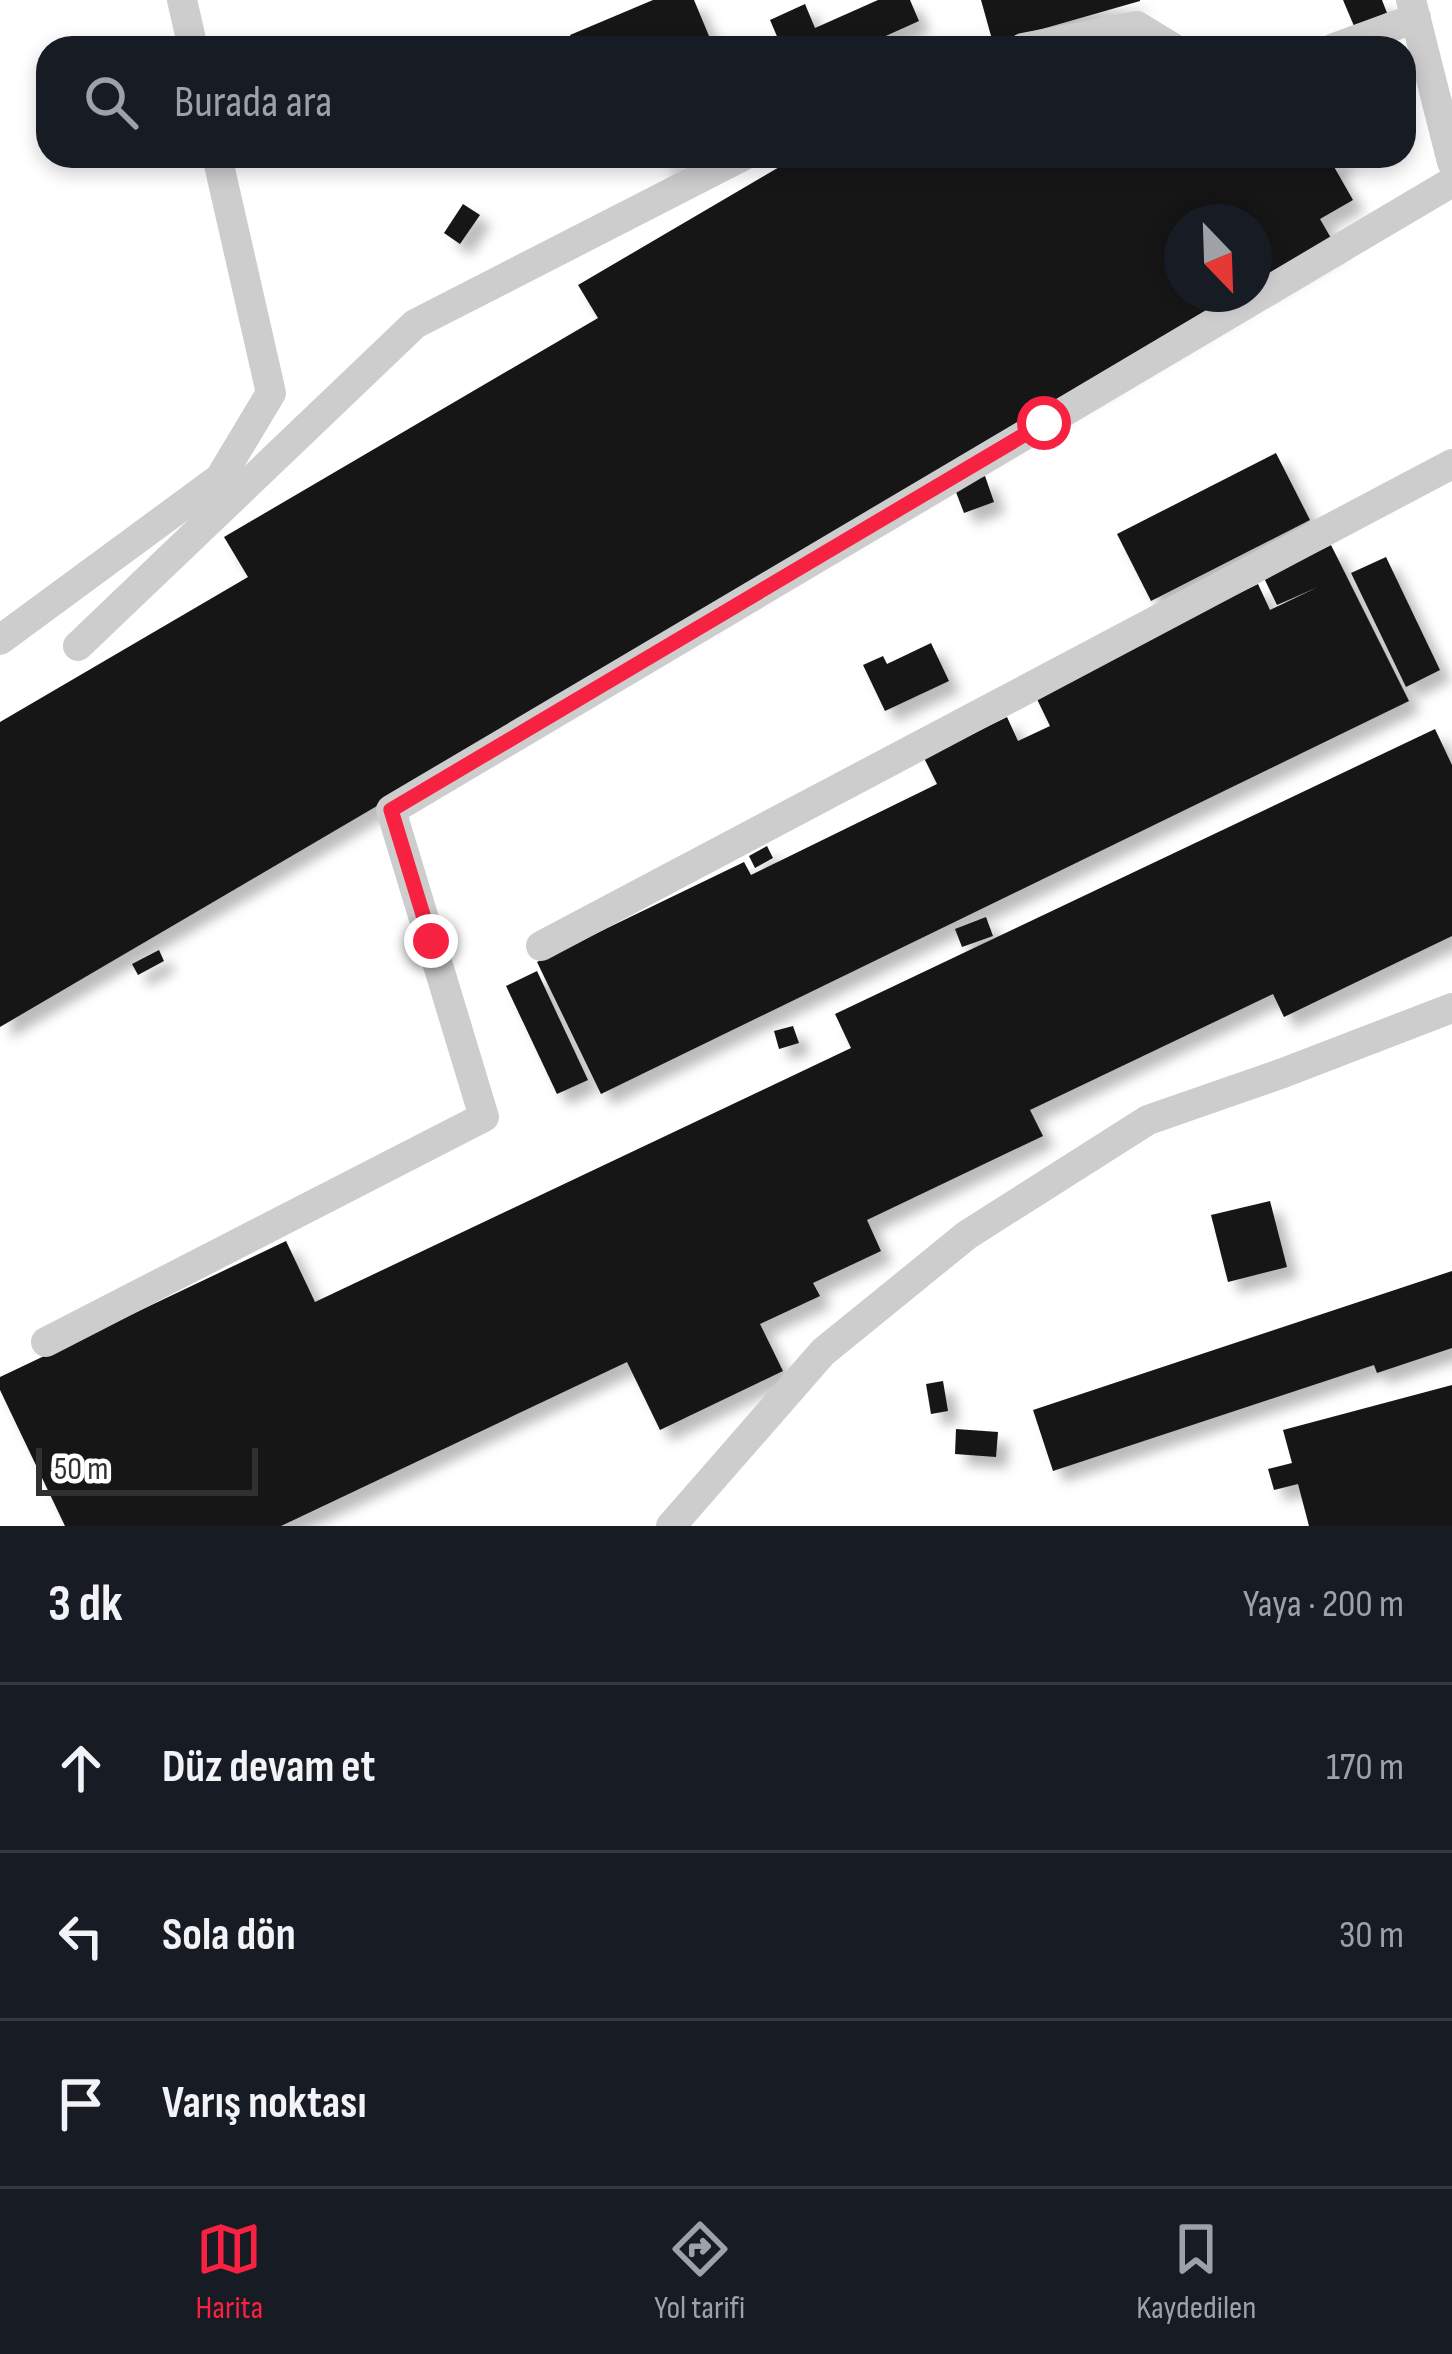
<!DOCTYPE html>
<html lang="tr">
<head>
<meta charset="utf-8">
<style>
	:root { --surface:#171b24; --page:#20242c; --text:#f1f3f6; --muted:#9ea1a6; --line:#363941; --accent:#f72242 }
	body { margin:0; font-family:"Sofia Sans Condensed",sans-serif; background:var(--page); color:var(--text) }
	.compass { position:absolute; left:1164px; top:204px; width:108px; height:108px; border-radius:50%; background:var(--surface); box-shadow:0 6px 18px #0003; rotate:157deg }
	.scale { position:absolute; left:36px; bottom:30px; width:222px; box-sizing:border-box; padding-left:12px; border:6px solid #303030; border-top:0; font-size:33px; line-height:42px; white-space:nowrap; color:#303030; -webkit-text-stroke:9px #fff; paint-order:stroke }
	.stop { position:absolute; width:36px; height:36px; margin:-27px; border:9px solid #f72242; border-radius:50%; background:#fff }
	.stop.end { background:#f72242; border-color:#fff; box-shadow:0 3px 12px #0008 }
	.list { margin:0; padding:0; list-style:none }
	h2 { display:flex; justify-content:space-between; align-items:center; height:156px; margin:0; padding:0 48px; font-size:51px }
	h2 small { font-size:39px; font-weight:400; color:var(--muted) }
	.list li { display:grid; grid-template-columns:78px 1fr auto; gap:36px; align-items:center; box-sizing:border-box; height:168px; padding:0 48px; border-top:3px solid var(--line) }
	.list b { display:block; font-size:45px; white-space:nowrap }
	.list em { font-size:39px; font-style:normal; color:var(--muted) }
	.icon { flex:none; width:66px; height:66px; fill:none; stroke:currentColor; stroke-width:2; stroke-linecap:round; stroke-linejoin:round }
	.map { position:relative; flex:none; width:1452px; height:1526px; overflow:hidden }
	.search { position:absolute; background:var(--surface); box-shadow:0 6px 18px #0003; left:36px; right:36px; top:36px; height:132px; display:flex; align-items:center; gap:30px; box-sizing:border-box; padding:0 42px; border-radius:36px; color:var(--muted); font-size:45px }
	.sheet { height:660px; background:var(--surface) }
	nav { display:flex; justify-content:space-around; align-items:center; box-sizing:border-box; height:168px; border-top:3px solid var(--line); background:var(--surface); font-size:33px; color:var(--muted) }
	nav a { display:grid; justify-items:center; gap:6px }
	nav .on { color:var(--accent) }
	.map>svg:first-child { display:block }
</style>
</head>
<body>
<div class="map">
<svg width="1452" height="1526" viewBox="0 0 1452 1526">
	<defs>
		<filter id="shadow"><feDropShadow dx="11" dy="11" stdDeviation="6" flood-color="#0004"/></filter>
	</defs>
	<rect width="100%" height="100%" fill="#fff"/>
	<!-- building -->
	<g fill="#171717" filter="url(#shadow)">
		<path d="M 653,0 L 694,0 L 714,48 L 576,48 L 570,35 Z"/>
		<path d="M 878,0 L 910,0 L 919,21 L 859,48 L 782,48 L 770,20 L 805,4 L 815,28 Z"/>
		<path d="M 981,0 L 1140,0 L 1140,1 L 993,43 Z"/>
		<path d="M 1343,0 L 1382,0 L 1387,13 L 1354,26 Z"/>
		<path d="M 659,156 L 691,156 L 664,167 Z"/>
		<path d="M 798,156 L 1349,156 L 1333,165 L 1353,200 L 1320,219 L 1335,245 L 1254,292 L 1254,222 L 1182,222 L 1182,294 L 1250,294 L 0,1027 L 0,722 L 248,577 L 224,537 L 598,318 L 578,285 Z"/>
		<path d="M 463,204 L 480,215 L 460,244 L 444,233 Z"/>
		<path d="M 1276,453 L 1310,520 L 1151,601 L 1117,534 Z"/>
		<path d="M 985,476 L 994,502 L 964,513 L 954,487 Z"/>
		<path d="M 1331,545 L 1409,701 L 601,1094 L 537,962 L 744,862 L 751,875 L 937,784 L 924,758 L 1007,717 L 1018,741 L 1050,726 L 1034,693 L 1258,584 L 1270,610 L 1318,587 L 1277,605 L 1264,578 Z"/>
		<path d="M 1386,557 L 1440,670 L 1406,687 L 1351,573 Z"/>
		<path d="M 931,643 L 949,681 L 885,711 L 863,665 L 883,656 L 887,664 Z"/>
		<path d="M 1435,729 L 1452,765 L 1452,936 L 1284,1017 L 1273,994 L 1030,1110 L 1043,1136 L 867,1220 L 881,1251 L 813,1283 L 820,1296 L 760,1324 L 783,1371 L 660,1430 L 627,1362 L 281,1526 L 65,1526 L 0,1390 L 0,1377 L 286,1241 L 315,1302 L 851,1048 L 835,1014 Z"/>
		<path d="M 767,846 L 773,858 L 755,868 L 749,856 Z"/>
		<path d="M 986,917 L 993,936 L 962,947 L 955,929 Z"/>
		<path d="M 159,950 L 164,961 L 138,975 L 132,964 Z"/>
		<path d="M 537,971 L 588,1080 L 557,1094 L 506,986 Z"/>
		<path d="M 793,1026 L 799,1043 L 779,1049 L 774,1031 Z"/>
		<path d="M 1270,1201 L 1287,1267 L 1228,1282 L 1211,1215 Z"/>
		<path d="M 1452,1271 L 1452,1348 L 1377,1373 L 1374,1365 L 1053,1471 L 1033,1410 Z"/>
		<path d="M 943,1381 L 948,1411 L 931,1414 L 926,1384 Z"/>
		<path d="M 1452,1385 L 1452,1526 L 1309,1526 L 1298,1484 L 1274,1490 L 1268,1469 L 1292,1463 L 1283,1430 Z"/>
		<path d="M 956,1429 L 998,1432 L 996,1457 L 955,1454 Z"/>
	</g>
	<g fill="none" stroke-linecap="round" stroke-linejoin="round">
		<!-- minor -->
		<g stroke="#cdcdcd" stroke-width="30">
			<path d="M 182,0 L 193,48"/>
			<path d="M 1411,0 L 1452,162"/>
			<path d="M 1023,48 L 1137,26 L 1173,48"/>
			<path d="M 1334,48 L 1416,18"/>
			<path d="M 0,640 L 220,478 L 271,393 L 217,156"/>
			<path d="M 78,646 L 415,324 L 743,156"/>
			<path d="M 541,946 L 1452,464"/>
			<path d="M 46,1342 L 484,1117 L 391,810 L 1452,182"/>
			<path d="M 671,1526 L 823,1352 L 967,1235 L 1148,1120 L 1283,1073 L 1452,1008"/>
		</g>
	</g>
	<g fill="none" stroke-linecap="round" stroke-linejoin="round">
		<!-- route -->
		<path stroke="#f72242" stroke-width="15" d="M 431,941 L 391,810 L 1044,423"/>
	</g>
</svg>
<svg class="compass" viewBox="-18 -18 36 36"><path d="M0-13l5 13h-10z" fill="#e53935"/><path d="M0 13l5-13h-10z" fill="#9ea1a6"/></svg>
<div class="scale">50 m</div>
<div class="stop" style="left:1044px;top:423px"></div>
<div class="stop end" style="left:431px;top:941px"></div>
<div class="search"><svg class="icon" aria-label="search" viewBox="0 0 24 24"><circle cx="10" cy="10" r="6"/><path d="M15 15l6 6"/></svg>Burada ara</div>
</div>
<section class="sheet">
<h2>3 dk<small>Yaya · 200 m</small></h2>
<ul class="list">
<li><svg class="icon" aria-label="ahead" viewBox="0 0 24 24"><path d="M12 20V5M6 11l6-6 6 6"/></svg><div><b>Düz devam et</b></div><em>170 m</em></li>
<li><svg class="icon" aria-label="left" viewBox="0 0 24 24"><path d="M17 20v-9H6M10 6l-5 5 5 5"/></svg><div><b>Sola dön</b></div><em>30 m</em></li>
<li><svg class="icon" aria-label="arrive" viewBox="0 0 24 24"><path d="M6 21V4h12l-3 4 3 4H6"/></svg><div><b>Varış noktası</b></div></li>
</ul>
</section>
<nav>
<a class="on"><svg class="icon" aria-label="map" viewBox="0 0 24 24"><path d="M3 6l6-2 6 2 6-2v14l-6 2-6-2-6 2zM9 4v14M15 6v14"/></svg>Harita</a>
<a><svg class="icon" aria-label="directions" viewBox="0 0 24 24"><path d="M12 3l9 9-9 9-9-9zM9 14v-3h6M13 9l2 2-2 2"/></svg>Yol tarifi</a>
<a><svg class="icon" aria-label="saved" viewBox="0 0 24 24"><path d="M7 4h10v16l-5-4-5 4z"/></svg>Kaydedilen</a>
</nav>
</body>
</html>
